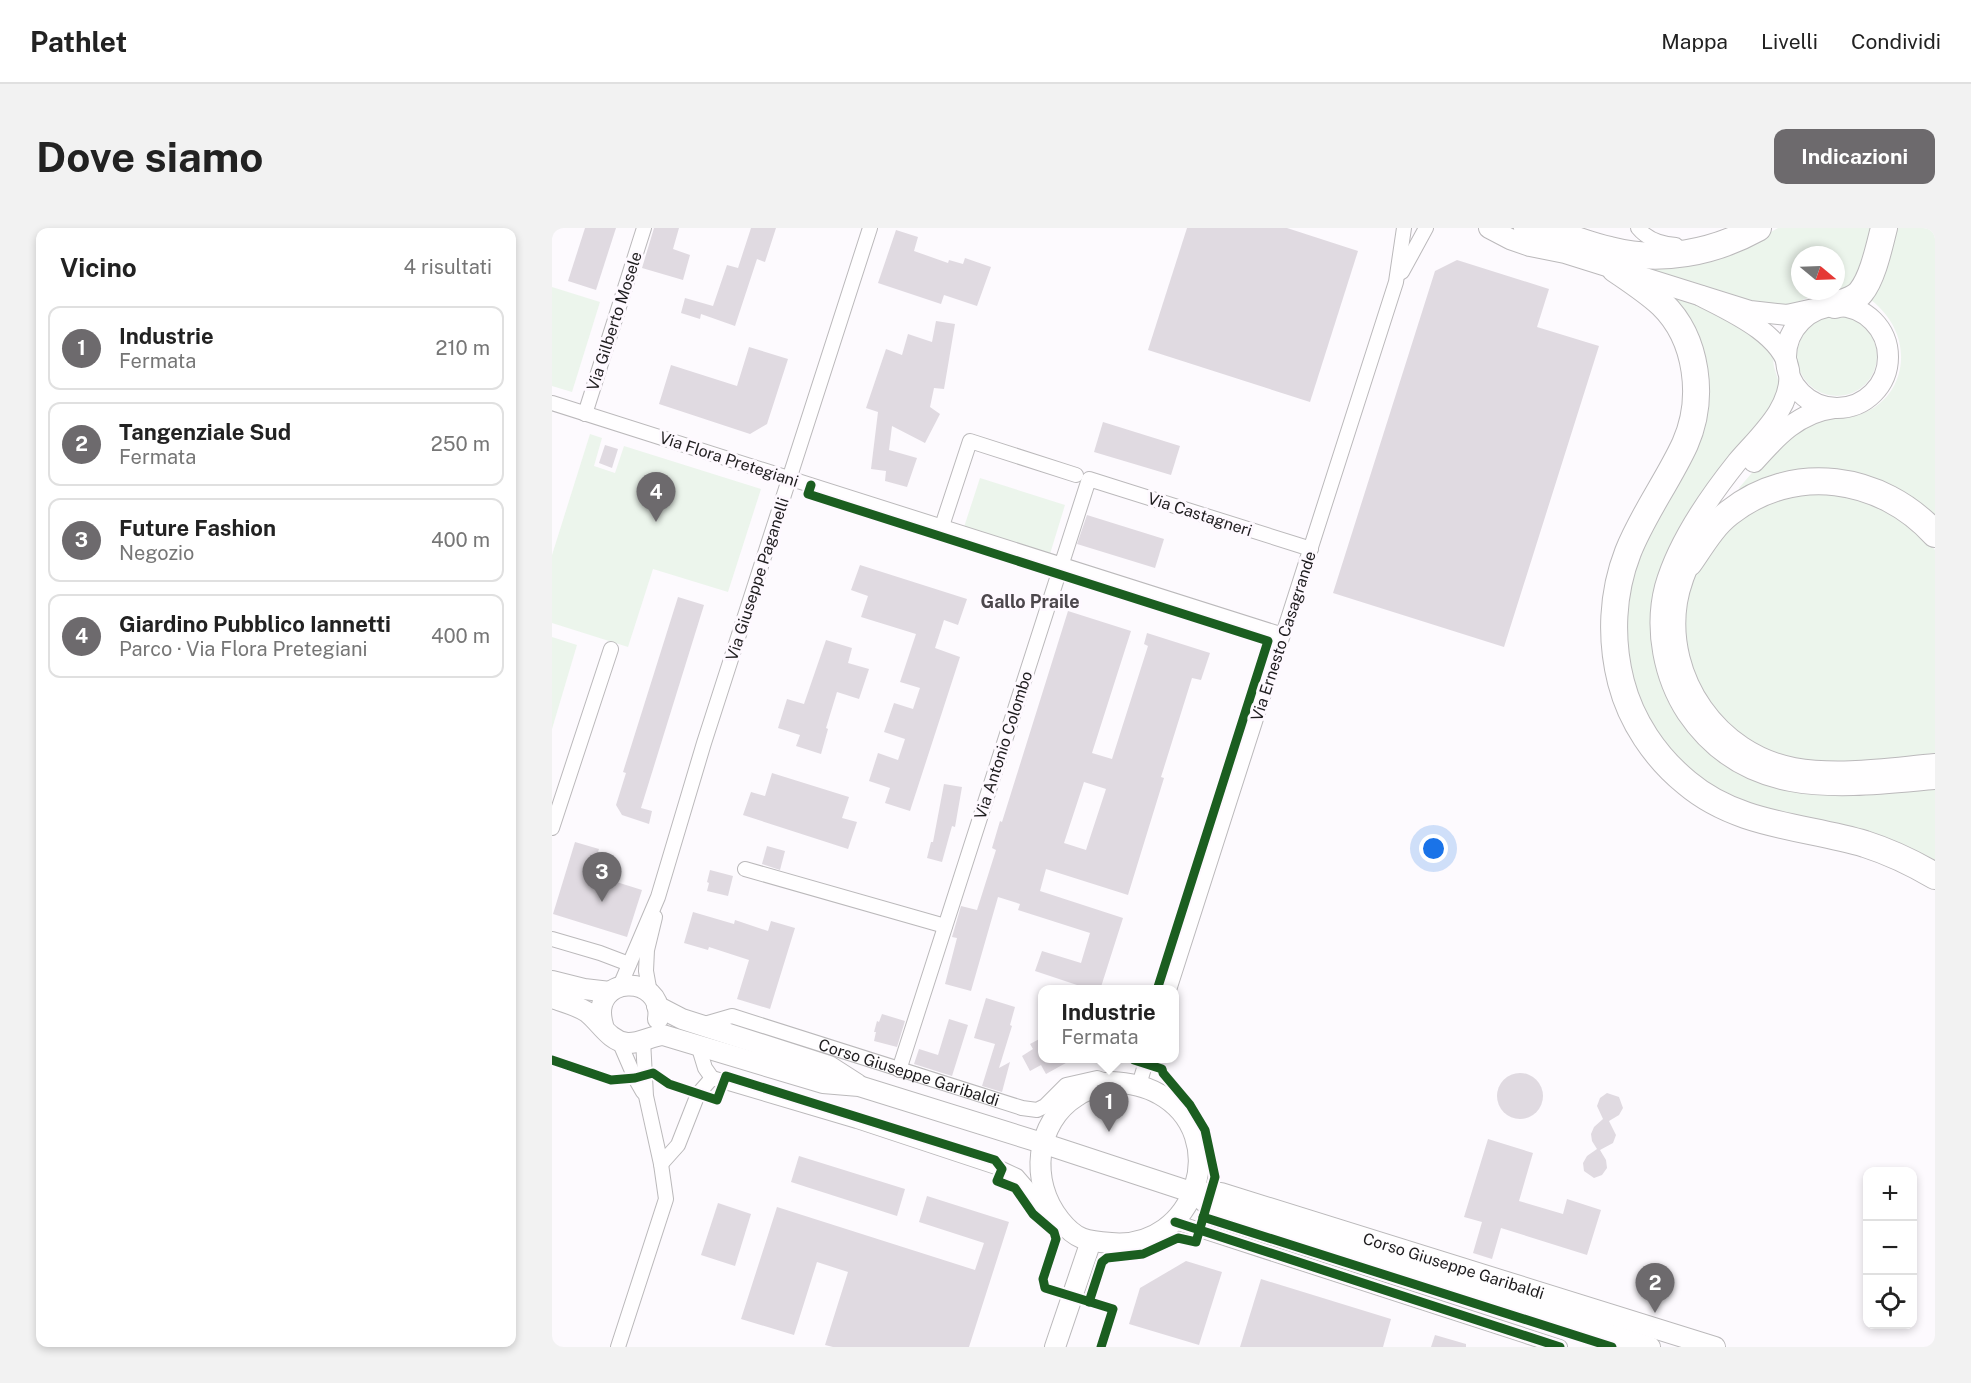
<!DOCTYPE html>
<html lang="it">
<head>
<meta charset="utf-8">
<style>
	:root { --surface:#fff; --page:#f2f2f2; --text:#222; --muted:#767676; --line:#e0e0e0; --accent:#6d6a6d }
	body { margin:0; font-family:"Public Sans",sans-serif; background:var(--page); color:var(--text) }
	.controls { position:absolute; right:18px; bottom:18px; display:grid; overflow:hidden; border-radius:12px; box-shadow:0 3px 9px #0003 }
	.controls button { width:54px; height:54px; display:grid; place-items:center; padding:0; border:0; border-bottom:2px solid var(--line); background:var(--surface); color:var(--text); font:30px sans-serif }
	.compass { position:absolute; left:1239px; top:18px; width:54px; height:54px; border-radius:50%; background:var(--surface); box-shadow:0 3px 9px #0003; rotate:109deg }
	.you { position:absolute; left:882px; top:621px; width:21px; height:21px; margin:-15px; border:4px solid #fff; border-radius:50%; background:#1a73e8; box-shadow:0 0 0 9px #1a73e833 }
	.badge { display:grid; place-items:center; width:39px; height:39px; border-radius:50%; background:var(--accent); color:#fff; font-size:20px; font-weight:700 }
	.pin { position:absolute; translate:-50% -50px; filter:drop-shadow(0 2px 3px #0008) }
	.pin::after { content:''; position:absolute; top:32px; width:21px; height:18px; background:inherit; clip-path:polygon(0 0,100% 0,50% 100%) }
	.popup { position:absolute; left:486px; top:757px; width:141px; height:78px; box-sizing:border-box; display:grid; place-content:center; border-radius:12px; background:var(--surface); filter:drop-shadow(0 2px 4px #0005); font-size:20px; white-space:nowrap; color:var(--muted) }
	.popup b { font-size:22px; color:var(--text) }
	.popup::after { content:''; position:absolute; left:50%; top:100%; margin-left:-12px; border:12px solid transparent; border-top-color:var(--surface) }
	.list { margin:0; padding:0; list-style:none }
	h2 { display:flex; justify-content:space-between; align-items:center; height:78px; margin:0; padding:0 24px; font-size:26px }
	h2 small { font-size:20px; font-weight:400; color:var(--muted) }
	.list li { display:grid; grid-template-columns:39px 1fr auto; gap:18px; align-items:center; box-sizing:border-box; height:84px; margin:0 12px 12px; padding:0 12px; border:2px solid var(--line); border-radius:12px }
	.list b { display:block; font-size:22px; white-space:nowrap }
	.list p { margin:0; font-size:20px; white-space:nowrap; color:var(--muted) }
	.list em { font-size:20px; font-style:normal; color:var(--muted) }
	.icon { flex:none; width:33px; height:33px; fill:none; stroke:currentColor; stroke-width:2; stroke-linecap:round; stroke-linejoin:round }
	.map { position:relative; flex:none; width:1383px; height:1119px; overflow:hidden; border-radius:12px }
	header { display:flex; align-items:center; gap:36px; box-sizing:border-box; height:84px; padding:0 30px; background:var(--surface); border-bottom:2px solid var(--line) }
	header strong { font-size:28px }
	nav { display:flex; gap:33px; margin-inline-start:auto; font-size:21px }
	.intro { display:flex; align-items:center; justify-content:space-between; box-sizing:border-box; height:144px; padding:0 36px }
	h1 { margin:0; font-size:42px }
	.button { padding:15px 27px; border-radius:12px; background:var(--accent); color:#fff; font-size:21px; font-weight:700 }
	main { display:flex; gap:36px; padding:0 36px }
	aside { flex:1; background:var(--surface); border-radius:12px; box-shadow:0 3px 9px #0003 }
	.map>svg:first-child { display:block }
</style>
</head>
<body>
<header>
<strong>Pathlet</strong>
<nav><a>Mappa</a><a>Livelli</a><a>Condividi</a></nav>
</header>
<div class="intro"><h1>Dove siamo</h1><a class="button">Indicazioni</a></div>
<main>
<aside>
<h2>Vicino<small>4 risultati</small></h2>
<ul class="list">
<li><span class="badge">1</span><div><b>Industrie</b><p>Fermata</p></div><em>210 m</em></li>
<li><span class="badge">2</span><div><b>Tangenziale Sud</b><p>Fermata</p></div><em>250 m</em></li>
<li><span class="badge">3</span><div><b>Future Fashion</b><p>Negozio</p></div><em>400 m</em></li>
<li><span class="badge">4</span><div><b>Giardino Pubblico Iannetti</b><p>Parco · Via Flora Pretegiani</p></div><em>400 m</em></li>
</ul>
</aside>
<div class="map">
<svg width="1383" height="1119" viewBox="0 0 1383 1119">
	<rect width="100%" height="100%" fill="#fdfafe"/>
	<!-- green -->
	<g fill="#ecf5ec" fill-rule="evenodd">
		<path d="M 1226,0 L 1324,0 L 1308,50 L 1292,63 L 1269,65 L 1237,77 L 1226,79 L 1201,76 L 1059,29 L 1210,9 ZM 1248,27 L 1284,27 L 1284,63 L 1248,63 Z"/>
		<path d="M 1343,0 L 1383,0 L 1383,288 C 1350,255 1294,233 1247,243 C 1228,248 1209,257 1190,264 L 1187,260 L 1215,227 L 1267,188 C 1343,204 1379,119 1319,72 L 1319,70 Z"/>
		<path d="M 0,59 L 48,74 L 20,164 L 0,158 Z"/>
		<path d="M 1120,68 L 1145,77 L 1196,101 L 1220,123 L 1222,139 L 1227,155 L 1224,175 L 1132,298 L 1123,483 C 1196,584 1273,567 1383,561 L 1383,632 L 1358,620 L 1328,610 L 1172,570 L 1105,513 L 1071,431 L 1080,339 L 1147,204 Z"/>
		<circle cx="1285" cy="128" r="40"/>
		<path d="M 38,206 L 50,210 L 42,238 L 63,245 L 72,218 L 209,261 L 176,364 L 101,341 L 76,419 L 0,395 L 0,327 Z"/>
		<path d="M 428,250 L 513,277 L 498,326 L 412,299 Z"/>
		<path d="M 1266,263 L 1309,269 L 1361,298 L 1376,313 L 1383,322 L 1383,525 C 1328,531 1270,543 1216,523 C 1189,512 1164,489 1150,463 C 1125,416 1127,355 1163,314 C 1168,309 1175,304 1180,299 C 1193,286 1212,273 1230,268 C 1242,265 1255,265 1266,263 Z"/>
		<path d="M 0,409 L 25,417 L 0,501 Z"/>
	</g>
	<!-- building -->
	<g fill="#e0dae1" fill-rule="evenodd">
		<path d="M 33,0 L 64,0 L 44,62 L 16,53 Z"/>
		<path d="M 102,0 L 127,0 L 121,21 L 138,27 L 131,52 L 90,40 Z"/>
		<path d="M 199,0 L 224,0 L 213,34 L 205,31 L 183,98 L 149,86 L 148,91 L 129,85 L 133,70 L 161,78 L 175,37 L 186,40 Z"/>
		<path d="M 635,0 L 735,0 L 806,23 L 758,174 L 596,122 Z"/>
		<path d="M 344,2 L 366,9 L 362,23 L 396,35 L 397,32 L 411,36 L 413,30 L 439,39 L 425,78 L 392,67 L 389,76 L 326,55 Z"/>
		<path d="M 905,32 L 997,61 L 985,99 L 1047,118 L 952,419 L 781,365 L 883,43 Z"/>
		<path d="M 384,93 L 403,96 L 392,161 L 382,160 L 378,179 L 388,186 L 373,215 L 340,198 L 337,222 L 365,230 L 355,259 L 333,253 L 334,243 L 319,241 L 326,184 L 314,180 L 334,121 L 350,127 L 356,106 L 380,114 Z"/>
		<path d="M 197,119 L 236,131 L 215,196 L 198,206 L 107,176 L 119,137 L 185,158 Z"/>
		<path d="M 551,194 L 628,218 L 619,247 L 542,224 Z"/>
		<path d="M 53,217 L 66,221 L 60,240 L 47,235 Z"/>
		<path d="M 535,287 L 612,311 L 603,340 L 525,316 Z"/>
		<path d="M 308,337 L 415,371 L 406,397 L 392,392 L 383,420 L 408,429 L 358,583 L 333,575 L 338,560 L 317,553 L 326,525 L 346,532 L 353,511 L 332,504 L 342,475 L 361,481 L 368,460 L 348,454 L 364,406 L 309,389 L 316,368 L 299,362 Z"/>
		<path d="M 126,369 L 152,377 L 89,580 L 100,583 L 97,596 L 70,587 L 64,577 L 74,545 L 71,544 Z"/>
		<path d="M 516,383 L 579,403 L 540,525 L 560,531 L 596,418 L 592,416 L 595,405 L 658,425 L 649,452 L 640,450 L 609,549 L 612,550 L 576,667 L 494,641 L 488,663 L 571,690 L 548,762 L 540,762 L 483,743 L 490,723 L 529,735 L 538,705 L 466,682 L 468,676 L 446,669 L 419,763 L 393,756 L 405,710 L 400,709 L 409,678 L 425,682 L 444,622 L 440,620 L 448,593 L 450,594 ZM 532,554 L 554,561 L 534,622 L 512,615 Z"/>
		<path d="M 274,412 L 300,420 L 296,435 L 317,441 L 307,471 L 285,464 L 274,500 L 276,501 L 269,526 L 244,518 L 248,507 L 226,500 L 235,471 L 252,476 Z"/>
		<path d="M 220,545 L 297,569 L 290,590 L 305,594 L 296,621 L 191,587 L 199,564 L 213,568 Z"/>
		<path d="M 392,556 L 410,559 L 403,599 L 400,598 L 390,634 L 375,630 L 379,614 L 381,614 Z"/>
		<path d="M 23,614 L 47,621 L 39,646 L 90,662 L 75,709 L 1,686 Z"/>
		<path d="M 215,618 L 233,623 L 228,642 L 210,636 Z"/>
		<path d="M 158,642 L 181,648 L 176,668 L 155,663 L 157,655 L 155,654 Z"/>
		<path d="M 141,684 L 182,696 L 183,692 L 216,703 L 219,693 L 243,700 L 218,781 L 185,771 L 197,732 L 157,719 L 156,722 L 132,715 Z"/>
		<path d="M 434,770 L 463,779 L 458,797 L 460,798 L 447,840 L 458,834 L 450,864 L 430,858 L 443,816 L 422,810 Z"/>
		<path d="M 330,786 L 353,793 L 345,819 L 322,813 L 324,804 L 322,804 L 325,793 L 327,794 Z"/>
		<path d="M 397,791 L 416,797 L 400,848 L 362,836 L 367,821 L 386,827 Z"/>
		<path d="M 491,809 L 491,831 L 521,831 L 494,846 L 489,837 L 478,843 L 470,828 L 481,821 L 478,816 Z"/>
		<circle cx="968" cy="868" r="23"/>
		<path d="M 1055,865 L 1067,869 L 1071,880 L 1067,887 L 1057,893 L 1064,907 L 1061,915 L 1048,922 L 1054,932 L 1055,940 L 1050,947 L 1042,950 L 1032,943 L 1031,935 L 1035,928 L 1045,921 L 1040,913 L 1039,906 L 1042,899 L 1051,891 L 1045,878 L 1048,870 Z"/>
		<path d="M 936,911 L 981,925 L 967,973 L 1011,986 L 1015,971 L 1049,982 L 1035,1027 L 949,1000 L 940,1031 L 921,1025 L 930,994 L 912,989 Z"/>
		<path d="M 247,928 L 353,961 L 345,988 L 239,954 Z"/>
		<path d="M 375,968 L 457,994 L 417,1119 L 281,1119 L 273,1117 L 296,1044 L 265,1034 L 242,1107 L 189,1091 L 225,979 L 423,1042 L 432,1015 L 367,994 Z"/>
		<path d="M 166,975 L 199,986 L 183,1038 L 149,1027 Z"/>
		<path d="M 634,1033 L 670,1044 L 647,1117 L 577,1096 L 588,1060 Z"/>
		<path d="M 709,1051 L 839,1091 L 831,1119 L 688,1119 Z"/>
		<path d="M 883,1107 L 914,1116 L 914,1119 L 879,1119 Z"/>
	</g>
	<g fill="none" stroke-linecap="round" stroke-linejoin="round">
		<!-- street casing -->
		<g stroke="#bbb9bb" stroke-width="16">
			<g id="street">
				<path d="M 1086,0 C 1096,12 1109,16 1124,17"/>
				<path d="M 850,44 L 874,0"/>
				<path d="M 0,175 L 731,407"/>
				<path d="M 33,186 L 92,0"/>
				<path d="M 390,298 L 418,213 L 524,247"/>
				<path d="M 0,600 L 59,421"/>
				<path d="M 193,641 L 393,698"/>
				<path d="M 0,711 L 48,725 L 77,736"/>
				<path d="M 68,758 L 106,669 L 152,515 L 318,0"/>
				<path d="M 617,762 L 844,54 L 852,0"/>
				<path d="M 98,765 L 94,743 L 95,722 L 103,689"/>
				<path id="s1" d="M 149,797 L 180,788 L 470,880 L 485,882 L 493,878 L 514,857 L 545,850 L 554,853"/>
				<path d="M 67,813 L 83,850 L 91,864"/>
				<path d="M 146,817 L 153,840 L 160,850 L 305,893 L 450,941 L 465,948 L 478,963 L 488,984 L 499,994 L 511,1001"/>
				<path d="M 347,842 L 537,251 L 759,321"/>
				<path d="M 587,857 L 595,830"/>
				<path d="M 109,936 L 126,917 L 146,866 L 160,850"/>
				<path d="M 623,994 L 1008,1119"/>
				<path d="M 66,1119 L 114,971 L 109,936 L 94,868 L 91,812"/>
			</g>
		</g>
		<!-- secondary casing -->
		<g stroke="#bbb9bb" stroke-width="22">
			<g id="secondary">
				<path d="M 937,0 L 958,11 L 978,18 L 1013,25 L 1198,83 L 1235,87 L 1271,79"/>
				<path d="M 972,0 L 998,16"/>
				<path d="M 1149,68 C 1178,83 1231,106 1237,142 C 1242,179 1206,209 1185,234 C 1157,269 1125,316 1113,359 C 1102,401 1112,450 1135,485 C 1195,574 1291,559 1383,551"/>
				<circle cx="1285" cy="129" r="51"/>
				<path d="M 1202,234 C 1224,209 1247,184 1282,180"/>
				<path d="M 1143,323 C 1135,339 1128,356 1125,374 C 1113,450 1166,526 1242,540 C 1288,548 1337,540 1383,536"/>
				<path d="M 0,753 L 32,761 L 58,764"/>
				<path id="s2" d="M 0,770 C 12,774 24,777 35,784 C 48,794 57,813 75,815 C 87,816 99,808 111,807 L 271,855 L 307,858 L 490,915 L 642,965 L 669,965 L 1163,1119"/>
				<path d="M 105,778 L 130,791 L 277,838 L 305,856"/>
				<path d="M 51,797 C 36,746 113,745 106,791"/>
				<path d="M 559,854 C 575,855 592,857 607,866 C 681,907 644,1023 559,1015 C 534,1013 524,1012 508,992 C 477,954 483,894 525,868 C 535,861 547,858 559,854 Z"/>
				<path d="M 642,965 L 662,982 L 1098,1119"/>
				<path d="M 503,1119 L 539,1013"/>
			</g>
		</g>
		<!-- highway casing -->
		<g stroke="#bbb9bb" stroke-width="28">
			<g id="highway">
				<path d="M 991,0 C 1013,8 1035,17 1058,22 C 1108,35 1161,25 1206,0"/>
				<path d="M 1063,41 C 1079,52 1096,63 1110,76 C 1146,111 1153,171 1133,216 C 1116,253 1091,286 1076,324 C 1060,365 1058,411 1069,454 C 1079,493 1103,529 1135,555 C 1186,598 1252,598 1313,616 C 1338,624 1361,635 1383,648"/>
				<path d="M 1283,77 C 1292,74 1303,72 1309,64 C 1321,49 1327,19 1332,0"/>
				<path d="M 1137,335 C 1149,318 1160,298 1177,285 C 1241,234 1329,247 1383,306"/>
			</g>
		</g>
		<!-- street -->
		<use href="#street" stroke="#fffeff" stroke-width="14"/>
		<!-- secondary -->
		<use href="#secondary" stroke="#fffeff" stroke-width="20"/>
		<!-- highway -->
		<use href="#highway" stroke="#fffeff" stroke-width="26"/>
		<!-- cycleway casing -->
		<g stroke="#fef9ff" stroke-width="13">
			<g id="cycleway">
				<path d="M 259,257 L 256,266 L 716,413 L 605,762"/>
				<path d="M 0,832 L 59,852 L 83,850 L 101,845 L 117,856 L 165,872 L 174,848 L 443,932 L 450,941 L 445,953 L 463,960 L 481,986 L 502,1004 L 504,1011 L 491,1051 L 493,1060 L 561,1081 L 549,1119"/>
				<path d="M 651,989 L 1060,1119"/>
				<path d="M 623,994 L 1008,1119"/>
				<path d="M 537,1074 L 550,1034 L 555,1030 L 591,1026 L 626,1010 L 644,1014 L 663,949 L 653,902 L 638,877 L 611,845 L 610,841 L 582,832 L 583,830"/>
			</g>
		</g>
		<!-- cycleway -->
		<use href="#cycleway" stroke="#1b5e20" stroke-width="9"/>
	</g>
	<g text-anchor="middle" stroke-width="6" stroke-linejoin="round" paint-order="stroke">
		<!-- street labels -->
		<g font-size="16" fill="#1f1d1f" stroke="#fef9ff">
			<text transform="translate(62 93) rotate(-72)" y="6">Via Gilberto Mosele</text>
			<text transform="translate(177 231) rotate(18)" y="6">Via Flora Pretegiani</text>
			<text transform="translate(648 286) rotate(18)" y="6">Via Castagneri</text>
			<text transform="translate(205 351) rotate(-72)" y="6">Via Giuseppe Paganelli</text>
			<text transform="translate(731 408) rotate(-72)" y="6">Via Ernesto Casagrande</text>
			<text transform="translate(451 517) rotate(-72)" y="6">Via Antonio Colombo</text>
			<text dy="6" stroke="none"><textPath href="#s1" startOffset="218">Corso Giuseppe Garibaldi</textPath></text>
			<text dy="6" stroke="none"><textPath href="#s2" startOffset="952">Corso Giuseppe Garibaldi</textPath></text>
		</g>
		<!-- neighbourhood labels -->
		<g font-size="18" font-weight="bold" fill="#4c474c" stroke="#fef9ff">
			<text x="478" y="380">Gallo Praile</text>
		</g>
	</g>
</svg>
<div class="controls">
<button>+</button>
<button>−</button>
<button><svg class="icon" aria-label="locate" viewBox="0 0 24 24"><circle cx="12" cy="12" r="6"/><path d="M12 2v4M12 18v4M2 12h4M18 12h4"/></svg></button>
</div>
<svg class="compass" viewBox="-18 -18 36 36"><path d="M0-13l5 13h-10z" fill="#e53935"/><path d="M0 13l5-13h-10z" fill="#767676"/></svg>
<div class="you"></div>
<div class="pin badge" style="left:557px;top:904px">1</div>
<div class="popup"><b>Industrie</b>Fermata</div>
<div class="pin badge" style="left:1103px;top:1085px">2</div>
<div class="pin badge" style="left:50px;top:674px">3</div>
<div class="pin badge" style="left:104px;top:294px">4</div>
</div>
</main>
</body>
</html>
